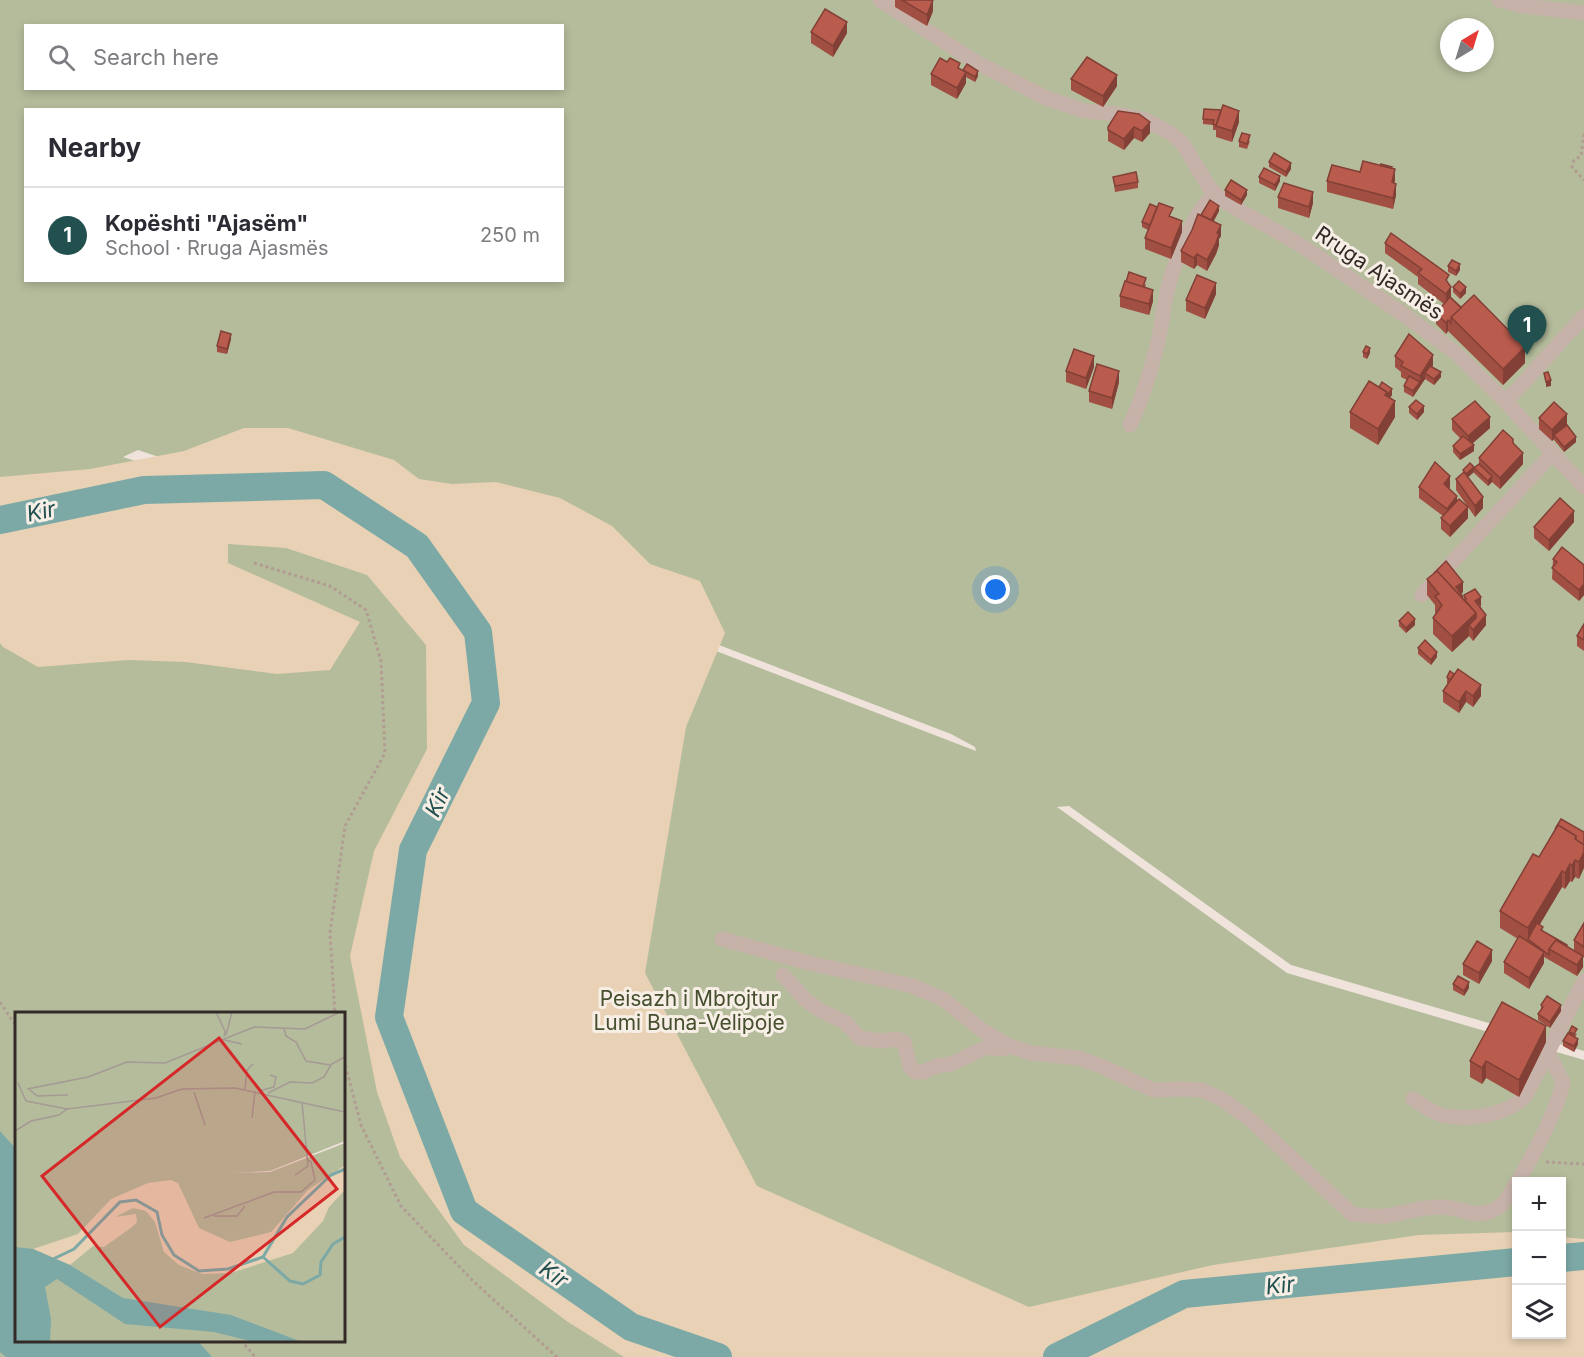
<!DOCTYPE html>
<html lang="en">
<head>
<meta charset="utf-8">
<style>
	:root { --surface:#fff; --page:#f7f7f7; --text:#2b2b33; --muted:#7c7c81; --line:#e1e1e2; --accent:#21504f }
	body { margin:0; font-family:Inter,sans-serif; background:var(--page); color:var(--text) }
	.controls { position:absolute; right:18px; bottom:18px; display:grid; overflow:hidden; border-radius:0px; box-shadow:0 3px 9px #0003 }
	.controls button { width:54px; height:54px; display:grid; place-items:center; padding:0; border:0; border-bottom:2px solid var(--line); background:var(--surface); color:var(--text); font:30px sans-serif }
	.compass { position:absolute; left:1440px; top:18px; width:54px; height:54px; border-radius:50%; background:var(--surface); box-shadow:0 3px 9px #0003; rotate:38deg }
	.you { position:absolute; left:996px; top:590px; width:21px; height:21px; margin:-15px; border:4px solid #fff; border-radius:50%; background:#1a73e8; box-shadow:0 0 0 9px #1a73e833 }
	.badge { display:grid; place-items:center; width:39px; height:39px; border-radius:50%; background:var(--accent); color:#fff; font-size:20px; font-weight:700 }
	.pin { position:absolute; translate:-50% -50px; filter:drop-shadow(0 2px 3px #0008) }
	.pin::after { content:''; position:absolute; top:32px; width:21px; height:18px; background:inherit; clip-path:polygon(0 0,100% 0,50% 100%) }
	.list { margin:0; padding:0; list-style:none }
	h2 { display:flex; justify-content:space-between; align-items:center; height:78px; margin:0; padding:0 24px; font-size:26px }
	h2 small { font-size:20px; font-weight:400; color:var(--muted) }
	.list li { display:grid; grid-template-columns:39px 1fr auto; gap:18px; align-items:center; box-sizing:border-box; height:96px; padding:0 24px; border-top:2px solid var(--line) }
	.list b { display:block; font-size:22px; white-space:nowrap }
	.list p { margin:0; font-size:20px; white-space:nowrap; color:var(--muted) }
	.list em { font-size:20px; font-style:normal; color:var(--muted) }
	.icon { flex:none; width:33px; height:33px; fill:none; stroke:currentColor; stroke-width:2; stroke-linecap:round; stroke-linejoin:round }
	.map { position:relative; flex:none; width:1584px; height:1357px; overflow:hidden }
	.search { position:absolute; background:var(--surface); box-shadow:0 3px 9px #0003; left:24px; top:24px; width:540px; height:66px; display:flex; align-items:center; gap:15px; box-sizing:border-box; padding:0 21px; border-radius:0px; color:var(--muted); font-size:22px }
	.panel { position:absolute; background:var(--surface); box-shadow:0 3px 9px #0003; left:24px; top:108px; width:540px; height:174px; border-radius:0px }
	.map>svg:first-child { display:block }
</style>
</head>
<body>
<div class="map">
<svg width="1584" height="1357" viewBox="0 0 1584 1357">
	<rect width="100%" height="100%" fill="#efe3db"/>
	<!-- green -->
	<path fill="#b5bc9c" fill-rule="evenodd" d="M 0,0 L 1584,0 L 1584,1051 L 1291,965 L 1069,806 L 1057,807 L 1287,973 L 1584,1060 L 1584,1357 L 0,1357 ZM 26,26 L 562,26 L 562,88 L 26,88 ZM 1449,27 L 1485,27 L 1485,63 L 1449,63 ZM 26,110 L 562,110 L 562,280 L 26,280 ZM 138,450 L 698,637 L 951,734 L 975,747 L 976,751 L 698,644 L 123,457 ZM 16,1014 L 344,1014 L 344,1340 L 16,1340 ZM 1516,1182 L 1562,1182 L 1562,1334 L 1516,1334 Z"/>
	<!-- sand -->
	<path fill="#e8d1b4" d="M 244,428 L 288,428 L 394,460 L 419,479 L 452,484 L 496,482 L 560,498 L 612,526 L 650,564 L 700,581 L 725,633 L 686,727 L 645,973 L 757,1186 L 1029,1307 L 1213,1265 L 1419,1235 L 1516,1232 L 1516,1334 L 1562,1334 L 1562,1237 L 1584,1239 L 1584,1357 L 624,1357 L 568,1322 L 464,1245 L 400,1157 L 377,1092 L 350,956 L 374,851 L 427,749 L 426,645 L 367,575 L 286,548 L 228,544 L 228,563 L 360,622 L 330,670 L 277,674 L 186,662 L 128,660 L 38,667 L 3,647 L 0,643 L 0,477 L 90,469 L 184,451 Z"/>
	<!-- water -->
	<path fill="#7ca9a6" d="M 0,1131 L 16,1149 L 16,1340 L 198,1341 L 212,1357 L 6,1357 L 0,1352 Z"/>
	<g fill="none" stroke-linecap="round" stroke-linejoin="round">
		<!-- river -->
		<g stroke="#7ca9a6" stroke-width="28">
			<path d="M 0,520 L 144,490 L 324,485 L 417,546 L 478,632 L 486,703 L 413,850 L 389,1017 L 464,1211 L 631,1327 L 718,1357"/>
			<path d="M 1562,1258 L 1584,1256"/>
			<path d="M 1057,1357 L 1184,1294 L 1516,1262"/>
		</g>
		<!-- path -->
		<g stroke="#b19c92" stroke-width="3" stroke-dasharray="3 3" stroke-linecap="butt">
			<path d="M 1584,134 L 1581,156 L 1574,160 L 1572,167 L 1584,180"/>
			<path d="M 254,563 L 330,586 L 366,610 L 381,661 L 385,753 L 345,826 L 330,933 L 335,1014"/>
			<path d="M 0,1002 L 16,1026"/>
			<path d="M 344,1060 L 361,1125 L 401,1206 L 473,1281 L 557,1357"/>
			<path d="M 1546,1162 L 1584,1164"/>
			<path d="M 241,1340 L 255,1357"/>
		</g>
		<!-- minor -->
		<g stroke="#c6b2a8" stroke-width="15">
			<path d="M 880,0 L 974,61 L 1048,99 L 1085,111 L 1118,114 L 1146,120 L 1172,134 L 1183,144 L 1209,187 L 1223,201 L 1299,244 L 1406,316 L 1456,353 L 1506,402 L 1584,487"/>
			<path d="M 1499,0 L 1524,6 L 1584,13"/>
			<path d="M 1506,402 L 1584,316"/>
			<path d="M 1130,425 C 1142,400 1150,373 1157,346 C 1162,327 1163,307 1168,287 C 1176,258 1192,213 1216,194"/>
			<path d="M 1422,595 L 1553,453"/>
			<path d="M 722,939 L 813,964 L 913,986 L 943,999 L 982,1030 L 1009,1046 L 1031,1053 L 1078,1058 L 1101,1066 L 1153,1090 L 1183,1089 L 1202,1090 L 1222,1099 L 1252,1121 L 1352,1214 C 1363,1215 1374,1217 1385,1216 C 1405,1213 1423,1206 1444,1207 C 1460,1208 1473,1217 1489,1212 C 1504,1207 1509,1196 1516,1183"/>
			<path d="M 783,975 L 806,1000 L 821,1011 L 845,1022 L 860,1038 L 882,1041 L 897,1039 L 904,1042 L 910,1067 L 915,1072 L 923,1072 L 937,1066 L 951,1064 L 987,1047 L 1002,1049 L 1009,1046"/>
			<path d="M 1413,1099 C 1422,1105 1431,1112 1442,1115 C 1468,1121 1508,1116 1526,1095 L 1584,981"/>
			<path d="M 1518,1182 C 1535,1150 1555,1117 1563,1082 L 1548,1052"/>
		</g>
	</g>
	<!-- wall -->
	<g fill="#a04f42">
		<path d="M 895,0 L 933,0 L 933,11 L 927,26 L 895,7 Z"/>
		<path d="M 811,32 L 847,33 L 833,57 L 811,43 Z"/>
		<path d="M 960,69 L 978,76 L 975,82 L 966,77 L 966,83 L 957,99 L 931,85 L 931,74 Z"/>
		<path d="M 1071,79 L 1117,86 L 1103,107 L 1071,90 Z"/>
		<path d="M 1118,111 L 1150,133 L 1142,142 L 1134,138 L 1124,150 L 1108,141 L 1108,127 Z"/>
		<path d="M 1203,119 L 1239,122 L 1232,142 L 1216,137 L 1216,130 L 1213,130 L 1213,125 L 1203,124 Z"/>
		<path d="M 1239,141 L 1250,141 L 1247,149 L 1239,147 Z"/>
		<path d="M 1269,162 L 1291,169 L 1286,177 L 1269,167 Z"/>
		<path d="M 1392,169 L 1395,180 L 1394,183 L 1396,195 L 1393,209 L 1327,192 L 1327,181 L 1360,172 Z"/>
		<path d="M 1113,177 L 1138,182 L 1138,188 L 1115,192 Z"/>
		<path d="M 1259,177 L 1280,181 L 1275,191 L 1259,183 Z"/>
		<path d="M 1225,190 L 1247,195 L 1241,205 L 1225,196 Z"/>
		<path d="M 1278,197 L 1313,203 L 1309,218 L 1278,208 Z"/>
		<path d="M 1219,211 L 1214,221 L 1221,236 L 1219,239 L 1219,245 L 1216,254 L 1207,271 L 1197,265 L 1194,269 L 1181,262 L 1181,251 Z"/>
		<path d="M 1173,217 L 1182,232 L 1171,259 L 1145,249 L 1145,238 L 1148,230 L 1142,227 L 1142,222 Z"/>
		<path d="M 1385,243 L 1449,285 L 1451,297 L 1525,363 L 1503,385 L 1448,331 L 1446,334 L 1436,324 L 1436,313 L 1444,304 L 1418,284 L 1418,277 L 1385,253 Z"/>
		<path d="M 1448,266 L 1460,270 L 1456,276 L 1448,272 Z"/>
		<path d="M 1146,284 L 1145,288 L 1153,301 L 1149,315 L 1120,307 L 1120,296 Z"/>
		<path d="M 1453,287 L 1466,293 L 1460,299 L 1453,292 Z"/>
		<path d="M 1216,294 L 1205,319 L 1186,311 L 1186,300 Z"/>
		<path d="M 231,339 L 227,354 L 217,352 L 217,346 Z"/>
		<path d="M 1363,352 L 1370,353 L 1367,359 L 1363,357 Z"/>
		<path d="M 1395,356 L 1433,365 L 1432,367 L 1441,377 L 1434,385 L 1425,379 L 1413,397 L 1404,392 L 1404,386 L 1407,380 L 1401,377 L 1401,372 L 1395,367 Z"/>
		<path d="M 1094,367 L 1086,389 L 1066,382 L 1066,371 Z"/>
		<path d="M 1369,381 L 1392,395 L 1390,398 L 1395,417 L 1378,445 L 1350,428 L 1350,412 Z"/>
		<path d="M 1119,382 L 1112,409 L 1089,402 L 1089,391 Z"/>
		<path d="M 1409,407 L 1424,412 L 1417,420 L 1409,413 Z"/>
		<path d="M 1539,418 L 1567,425 L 1576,442 L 1564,452 L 1554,440 L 1554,439 L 1552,441 L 1539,429 Z"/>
		<path d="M 1452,419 L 1490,428 L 1472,444 L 1474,451 L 1460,460 L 1453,452 L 1453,446 L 1461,439 L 1452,430 Z"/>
		<path d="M 1513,444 L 1523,464 L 1500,489 L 1492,482 L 1488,486 L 1474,473 L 1474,468 L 1479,464 L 1479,458 Z"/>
		<path d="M 1463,470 L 1474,472 L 1468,477 L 1483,508 L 1475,517 L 1456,490 L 1456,479 L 1463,473 Z"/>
		<path d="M 1419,487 L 1450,487 L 1449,488 L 1468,518 L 1450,537 L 1441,529 L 1441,518 L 1443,516 L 1419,498 Z"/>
		<path d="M 1574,522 L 1549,551 L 1534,538 L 1534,527 Z"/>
		<path d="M 1553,559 L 1584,565 L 1584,595 L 1579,601 L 1552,579 Z"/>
		<path d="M 1427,579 L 1463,592 L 1461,594 L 1464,599 L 1464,595 L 1481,607 L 1486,625 L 1473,641 L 1469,636 L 1452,652 L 1433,634 L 1433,618 L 1436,614 L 1435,612 L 1435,605 L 1427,595 Z"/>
		<path d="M 1399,621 L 1415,625 L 1406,633 L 1399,626 Z"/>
		<path d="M 1584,624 L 1584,651 L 1577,646 L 1577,636 Z"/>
		<path d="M 1418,648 L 1437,657 L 1431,665 L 1418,654 Z"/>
		<path d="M 1447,677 L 1481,696 L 1473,707 L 1466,702 L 1459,713 L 1443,702 L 1443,691 L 1448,684 L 1447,683 Z"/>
		<path d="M 1555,829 L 1584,832 L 1579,879 L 1575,877 L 1572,882 L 1570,881 L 1565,889 L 1562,887 L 1540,924 L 1543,932 L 1574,951 L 1574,940 L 1584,923 L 1584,958 L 1583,957 L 1583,967 L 1577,976 L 1544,957 L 1544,963 L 1529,989 L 1504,973 L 1504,962 L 1518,939 L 1500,928 L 1500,911 L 1539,857 Z"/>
		<path d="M 1492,961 L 1479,984 L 1463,975 L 1463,964 Z"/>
		<path d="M 1453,984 L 1469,988 L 1464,996 L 1453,990 Z"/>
		<path d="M 1541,1005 L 1561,1011 L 1550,1028 L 1538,1020 L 1538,1014 L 1541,1010 Z"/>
		<path d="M 1569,1032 L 1577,1034 L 1575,1037 L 1578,1044 L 1574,1052 L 1563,1046 L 1563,1041 L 1569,1034 Z"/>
		<path d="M 1546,1042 L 1519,1097 L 1486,1078 L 1482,1084 L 1470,1077 L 1470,1061 Z"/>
	</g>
	<!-- shaded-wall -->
	<g fill="#824036">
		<path d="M 933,0 L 933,11 L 927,26 L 927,15 Z"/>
		<path d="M 847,22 L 847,33 L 833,57 L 833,46 Z"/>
		<path d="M 978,71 L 978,76 L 975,82 L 975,77 Z"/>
		<path d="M 966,72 L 966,83 L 957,99 L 957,88 Z"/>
		<path d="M 1117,75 L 1117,86 L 1103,107 L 1103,96 Z"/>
		<path d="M 1239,111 L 1239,122 L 1232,142 L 1232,131 Z"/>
		<path d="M 1150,122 L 1150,133 L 1142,142 L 1142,131 Z"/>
		<path d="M 1134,127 L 1134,138 L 1124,150 L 1124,139 Z"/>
		<path d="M 1291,163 L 1291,169 L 1286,177 L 1286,172 Z"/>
		<path d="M 1395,169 L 1395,180 L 1392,193 L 1392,182 Z"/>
		<path d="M 1280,176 L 1280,181 L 1275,191 L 1275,185 Z"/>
		<path d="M 1396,184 L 1396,195 L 1393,209 L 1393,198 Z"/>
		<path d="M 1247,190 L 1247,195 L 1241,205 L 1241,200 Z"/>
		<path d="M 1313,192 L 1313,203 L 1309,218 L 1309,207 Z"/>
		<path d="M 1219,206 L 1219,211 L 1208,230 L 1208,224 Z"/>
		<path d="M 1182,221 L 1182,232 L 1171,259 L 1171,248 Z"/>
		<path d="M 1221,225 L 1221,236 L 1219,239 L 1219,245 L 1216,254 L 1207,271 L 1207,260 L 1217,233 Z"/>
		<path d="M 1197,254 L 1197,265 L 1194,269 L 1194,258 Z"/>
		<path d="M 1460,264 L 1460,270 L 1456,276 L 1456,271 Z"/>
		<path d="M 1216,283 L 1216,294 L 1205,319 L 1205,308 Z"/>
		<path d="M 1451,287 L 1451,298 L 1446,305 L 1446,294 Z"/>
		<path d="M 1466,287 L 1466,293 L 1460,299 L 1460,294 Z"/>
		<path d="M 1153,290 L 1153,301 L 1149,315 L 1149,304 Z"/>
		<path d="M 1448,320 L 1448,331 L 1446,334 L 1446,323 Z"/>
		<path d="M 231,334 L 231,339 L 227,354 L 227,349 Z"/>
		<path d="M 1525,347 L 1525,363 L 1503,385 L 1503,369 Z"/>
		<path d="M 1370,348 L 1370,353 L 1367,359 L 1367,354 Z"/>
		<path d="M 1433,355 L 1433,365 L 1428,375 L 1425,373 L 1425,379 L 1413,397 L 1413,391 L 1420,382 L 1420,376 Z"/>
		<path d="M 1094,356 L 1094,367 L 1086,389 L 1086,378 Z"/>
		<path d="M 1119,371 L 1119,382 L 1112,409 L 1112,398 Z"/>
		<path d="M 1441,372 L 1441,377 L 1434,385 L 1434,379 Z"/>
		<path d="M 1551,380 L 1551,386 L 1546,387 L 1546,382 Z"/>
		<path d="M 1392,389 L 1392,395 L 1387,401 L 1387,395 Z"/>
		<path d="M 1395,401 L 1395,417 L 1378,445 L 1378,429 Z"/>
		<path d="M 1424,406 L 1424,412 L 1417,420 L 1417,414 Z"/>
		<path d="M 1567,414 L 1567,425 L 1556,437 L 1554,435 L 1554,439 L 1552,441 L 1552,430 Z"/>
		<path d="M 1490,417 L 1490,428 L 1468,447 L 1468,436 Z"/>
		<path d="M 1576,437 L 1576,442 L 1564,452 L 1564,447 Z"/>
		<path d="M 1474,445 L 1474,451 L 1460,460 L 1460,454 Z"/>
		<path d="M 1523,453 L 1523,464 L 1500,489 L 1500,478 Z"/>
		<path d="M 1474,467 L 1474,472 L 1466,479 L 1466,474 Z"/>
		<path d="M 1450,476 L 1450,487 L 1444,495 L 1444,484 Z"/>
		<path d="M 1492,476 L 1492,482 L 1488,486 L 1488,481 Z"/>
		<path d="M 1457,496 L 1457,507 L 1447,520 L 1447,509 Z"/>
		<path d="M 1483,497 L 1483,508 L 1475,517 L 1475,506 Z"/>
		<path d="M 1468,507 L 1468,518 L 1450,537 L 1450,526 Z"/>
		<path d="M 1574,511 L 1574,522 L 1549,551 L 1549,540 Z"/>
		<path d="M 1463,582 L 1463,592 L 1456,598 L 1456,587 Z"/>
		<path d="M 1584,584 L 1584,595 L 1579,601 L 1579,590 Z"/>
		<path d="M 1481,597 L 1481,607 L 1475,601 Z"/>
		<path d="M 1476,613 L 1486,615 L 1486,625 L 1473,641 L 1473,630 L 1469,625 L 1469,636 L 1452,652 L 1452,636 Z"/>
		<path d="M 1415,619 L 1415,625 L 1406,633 L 1406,628 Z"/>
		<path d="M 1437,652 L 1437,657 L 1431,665 L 1431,660 Z"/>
		<path d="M 1481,685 L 1481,696 L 1473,707 L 1473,696 Z"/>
		<path d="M 1466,691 L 1466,702 L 1459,713 L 1459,702 Z"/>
		<path d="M 1584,852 L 1584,868 L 1579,879 L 1579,862 Z"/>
		<path d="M 1575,860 L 1575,877 L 1572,882 L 1572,866 Z"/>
		<path d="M 1570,864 L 1570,881 L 1565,889 L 1565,873 Z"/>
		<path d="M 1562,871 L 1562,887 L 1530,941 L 1528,939 L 1528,928 Z"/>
		<path d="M 1492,950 L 1492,961 L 1479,984 L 1479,973 Z"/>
		<path d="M 1544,952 L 1544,963 L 1529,989 L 1529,978 Z"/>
		<path d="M 1583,956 L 1583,967 L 1577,976 L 1577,965 Z"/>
		<path d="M 1469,982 L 1469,988 L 1464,996 L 1464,991 Z"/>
		<path d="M 1561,1005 L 1561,1011 L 1550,1028 L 1550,1022 Z"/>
		<path d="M 1546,1026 L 1546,1042 L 1519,1097 L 1519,1080 Z"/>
		<path d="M 1578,1039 L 1578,1044 L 1574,1052 L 1574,1046 Z"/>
		<path d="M 1486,1061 L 1486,1078 L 1482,1084 L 1482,1068 Z"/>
	</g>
	<!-- building -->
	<g fill="#ba5c4d" stroke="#824036" stroke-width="1.5">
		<path d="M 902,0 L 933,0 L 927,15 Z"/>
		<path d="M 825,9 L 847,22 L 833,46 L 811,32 Z"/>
		<path d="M 1087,57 L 1117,75 L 1103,96 L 1071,79 Z"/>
		<path d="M 940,58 L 947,62 L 950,58 L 960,63 L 958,68 L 966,72 L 957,88 L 931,74 Z"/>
		<path d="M 967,64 L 978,71 L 975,77 L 963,70 Z"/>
		<path d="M 1223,105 L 1239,111 L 1232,131 L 1216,126 Z"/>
		<path d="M 1204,109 L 1221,110 L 1216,125 L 1213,124 L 1214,120 L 1203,119 Z"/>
		<path d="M 1118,111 L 1139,114 L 1150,122 L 1142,131 L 1134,127 L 1124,139 L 1108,130 L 1108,127 Z"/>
		<path d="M 1242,133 L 1250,135 L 1247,144 L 1239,141 Z"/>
		<path d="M 1274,153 L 1291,163 L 1286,172 L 1269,162 Z"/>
		<path d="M 1363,161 L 1395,169 L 1392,182 L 1396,184 L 1393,198 L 1327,181 L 1332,165 L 1360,172 Z"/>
		<path d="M 1381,164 L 1392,167 L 1391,168 L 1381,166 Z"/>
		<path d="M 1264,168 L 1280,176 L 1275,185 L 1259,177 Z"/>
		<path d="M 1136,172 L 1138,182 L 1115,186 L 1113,177 Z"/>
		<path d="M 1231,180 L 1247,190 L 1241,200 L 1225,190 Z"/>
		<path d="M 1284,183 L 1313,192 L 1309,207 L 1278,197 Z"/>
		<path d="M 1210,200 L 1219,206 L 1211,220 L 1201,215 Z"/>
		<path d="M 1159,203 L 1173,208 L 1169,216 L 1182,221 L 1171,248 L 1145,238 Z"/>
		<path d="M 1150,204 L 1157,207 L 1150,225 L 1142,222 Z"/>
		<path d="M 1198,214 L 1221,225 L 1217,233 L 1219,234 L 1216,243 L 1207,260 L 1197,254 L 1194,258 L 1181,251 L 1192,230 Z"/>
		<path d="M 1391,233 L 1449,275 L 1446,280 L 1451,287 L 1446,294 L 1418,273 L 1422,269 L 1385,243 Z"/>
		<path d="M 1452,260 L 1460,264 L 1456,271 L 1448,266 Z"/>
		<path d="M 1129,272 L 1146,278 L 1143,287 L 1126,282 Z"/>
		<path d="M 1197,275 L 1216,283 L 1205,308 L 1186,300 Z"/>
		<path d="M 1125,281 L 1153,290 L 1149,304 L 1120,296 Z"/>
		<path d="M 1459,281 L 1466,287 L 1460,294 L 1453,287 Z"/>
		<path d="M 1474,295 L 1525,347 L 1503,369 L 1451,317 Z"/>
		<path d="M 1450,297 L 1461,308 L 1451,317 L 1451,323 L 1448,320 L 1446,323 L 1436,313 Z"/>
		<path d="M 221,331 L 231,334 L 227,349 L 217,346 Z"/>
		<path d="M 1409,334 L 1433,355 L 1420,376 L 1401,366 L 1403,362 L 1395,356 Z"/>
		<path d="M 1366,346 L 1370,348 L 1367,354 L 1363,352 Z"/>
		<path d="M 1074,349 L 1094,356 L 1086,378 L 1066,371 Z"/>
		<path d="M 1097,364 L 1119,371 L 1112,398 L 1089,391 Z"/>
		<path d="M 1430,366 L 1441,372 L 1434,379 L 1425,373 Z"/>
		<path d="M 1548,372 L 1551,380 L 1546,382 L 1544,373 Z"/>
		<path d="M 1409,376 L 1420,382 L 1413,391 L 1404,386 Z"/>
		<path d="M 1369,381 L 1387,392 L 1385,395 L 1395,401 L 1378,429 L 1350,412 Z"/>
		<path d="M 1382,382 L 1392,389 L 1387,395 L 1387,392 L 1379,387 Z"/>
		<path d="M 1416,400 L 1424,406 L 1417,414 L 1409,407 Z"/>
		<path d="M 1475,401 L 1490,417 L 1468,436 L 1452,419 Z"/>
		<path d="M 1554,402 L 1567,414 L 1552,430 L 1539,418 Z"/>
		<path d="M 1567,425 L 1576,437 L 1564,447 L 1554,435 Z"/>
		<path d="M 1503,430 L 1513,439 L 1513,443 L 1523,453 L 1500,478 L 1479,458 Z"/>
		<path d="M 1463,436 L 1474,445 L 1460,454 L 1453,446 Z"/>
		<path d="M 1435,462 L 1450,476 L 1444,484 L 1457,496 L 1447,509 L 1419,487 Z"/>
		<path d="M 1470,463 L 1474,467 L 1466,474 L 1463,470 Z"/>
		<path d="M 1479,464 L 1492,476 L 1488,481 L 1474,468 Z"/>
		<path d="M 1464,472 L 1483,497 L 1475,506 L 1456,479 Z"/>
		<path d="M 1560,498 L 1574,511 L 1549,540 L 1534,527 Z"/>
		<path d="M 1459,499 L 1468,507 L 1450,526 L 1441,518 Z"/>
		<path d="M 1562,547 L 1584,565 L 1584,584 L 1579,590 L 1552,568 L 1557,562 L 1553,559 Z"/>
		<path d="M 1446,561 L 1463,582 L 1456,587 L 1463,597 L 1462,598 L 1437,571 L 1434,573 Z"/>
		<path d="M 1437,571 L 1476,613 L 1452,636 L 1433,618 L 1442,605 L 1435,596 L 1439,594 L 1427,579 Z"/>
		<path d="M 1475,589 L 1481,597 L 1475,601 L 1486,615 L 1473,630 L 1469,625 L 1476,618 L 1476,613 L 1465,600 L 1466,599 L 1464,595 Z"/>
		<path d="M 1408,612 L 1415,619 L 1406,628 L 1399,621 Z"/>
		<path d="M 1584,624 L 1584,640 L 1577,636 Z"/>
		<path d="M 1425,640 L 1437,652 L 1431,660 L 1418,648 Z"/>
		<path d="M 1458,669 L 1481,685 L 1473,696 L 1466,691 L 1459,702 L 1443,691 Z"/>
		<path d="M 1450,671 L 1454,674 L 1450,680 L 1447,677 Z"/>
		<path d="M 1561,819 L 1584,832 L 1584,845 L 1576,840 L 1576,836 L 1558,825 L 1555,829 Z"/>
		<path d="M 1558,825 L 1576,836 L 1575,839 L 1584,845 L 1584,852 L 1579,862 L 1575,860 L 1572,866 L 1570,864 L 1565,873 L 1562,871 L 1528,928 L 1500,911 L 1533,854 L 1539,857 Z"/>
		<path d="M 1537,923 L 1543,927 L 1541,930 L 1567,945 L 1566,946 L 1556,940 L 1549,949 L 1549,955 L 1528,939 Z"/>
		<path d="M 1584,923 L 1584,947 L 1574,940 Z"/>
		<path d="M 1519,936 L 1544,952 L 1529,978 L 1504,962 Z"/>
		<path d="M 1556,940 L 1583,956 L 1577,965 L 1549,949 Z"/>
		<path d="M 1477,941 L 1492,950 L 1479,973 L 1463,964 Z"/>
		<path d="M 1458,976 L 1469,982 L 1464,991 L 1453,984 Z"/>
		<path d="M 1547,996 L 1561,1005 L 1550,1022 L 1538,1014 L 1543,1007 L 1541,1005 Z"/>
		<path d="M 1502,1002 L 1546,1026 L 1519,1080 L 1486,1061 L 1482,1068 L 1470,1061 Z"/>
		<path d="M 1572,1026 L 1577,1029 L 1574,1034 L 1569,1032 Z"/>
		<path d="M 1568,1033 L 1578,1039 L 1574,1046 L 1563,1041 Z"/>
	</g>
	<g text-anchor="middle" stroke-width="6" stroke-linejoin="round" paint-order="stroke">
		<!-- street labels -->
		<g font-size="21" fill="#332a27" stroke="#f7eee6">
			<text transform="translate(1379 273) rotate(34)" y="7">Rruga Ajasmës</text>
		</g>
		<!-- park labels -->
		<g font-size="21" fill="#464f2e" stroke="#f7eee6">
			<text x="689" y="1006">Peisazh i Mbrojtur<tspan x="689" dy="24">Lumi Buna-Velipoje</tspan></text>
		</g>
		<!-- water labels -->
		<g font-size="22" font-style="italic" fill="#21504f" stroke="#f7eee6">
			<text transform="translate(41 511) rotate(-12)" y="8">Kir</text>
			<text transform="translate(437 802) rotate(-64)" y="8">Kir</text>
			<text transform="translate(554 1274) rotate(35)" y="8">Kir</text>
			<text transform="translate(1280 1285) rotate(-6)" y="8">Kir</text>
		</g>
	</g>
	<!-- overview -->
	<g transform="translate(15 1012)">
		<rect width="330" height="330" fill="#efe3db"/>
		<path d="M 0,0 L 330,0 L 330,129 L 255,159 L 216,161 L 255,160 L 330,131 L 330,330 L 0,330 Z" fill="#b5bc9c"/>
		<path d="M 330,153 L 330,178 L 314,195 L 308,209 L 278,241 L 216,261 L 187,262 L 164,253 L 149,240 L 140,210 L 131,199 L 118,196 L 100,205 L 121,202 L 122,210 L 117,215 L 89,235 L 78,234 L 55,253 L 18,237 L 63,222 L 96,187 L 133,171 L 156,168 L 163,171 L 184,216 L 215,230 L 256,220 L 293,178 Z" fill="#e8d1b4"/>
		<path d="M 0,235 L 18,237 L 55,253 L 108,286 L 216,303 L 287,330 L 239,330 L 199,320 L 110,312 L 42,267 L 30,275 L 36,307 L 35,330 L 0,330 Z" fill="#7ca9a6"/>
		<path fill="none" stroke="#7ca9a6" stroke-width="3" d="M 248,245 L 275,269 L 288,272 L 305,263 L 306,250 L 318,232 L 330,225M 36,248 L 59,237 L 105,190 L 121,188 L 142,200 L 147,223 L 159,243 L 184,259 L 213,257 L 248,245 L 272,205 L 316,163 L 330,157"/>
		<path fill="none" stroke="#a49993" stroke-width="1.5" d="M 201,0 L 210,19 L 209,25M 269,17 L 271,24 L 281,30 L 291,49 L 315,53 L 330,45M 211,23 L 217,0M 205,27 L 227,32M 3,71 L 11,89M 12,77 L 73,65 L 112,50 L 150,51 L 239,15 L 290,17 L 325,0M 14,77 L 22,84 L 53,83M 230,77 L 232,58 L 238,52M 244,79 L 259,75 L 261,65 L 255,63M 179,80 L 190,113M 253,81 L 275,70 L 297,71 L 309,65 L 316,53M 11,89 L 52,97 L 141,86 L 167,77 L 220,76 L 330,100M 237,106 L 240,79M 0,119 L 16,109 L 44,103 L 52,97M 280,163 L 293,154 L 287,90M 199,204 L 222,204 L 230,194M 189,206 L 259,180 L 286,180 L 300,168 L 296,150 L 291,146"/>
		<path fill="#d62828" fill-opacity="0.15" stroke="#d62828" stroke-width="3" d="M 204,26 L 322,177 L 145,315 L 27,164 Z"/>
		<rect width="330" height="330" fill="none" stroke="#332a27" stroke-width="3"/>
	</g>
</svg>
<div class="controls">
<button>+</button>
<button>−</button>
<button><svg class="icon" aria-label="layers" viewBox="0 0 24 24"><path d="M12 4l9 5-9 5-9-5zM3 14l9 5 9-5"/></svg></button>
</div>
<svg class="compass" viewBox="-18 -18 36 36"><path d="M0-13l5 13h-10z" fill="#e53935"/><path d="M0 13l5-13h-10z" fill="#7c7c81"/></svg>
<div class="you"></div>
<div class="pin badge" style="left:1527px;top:355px">1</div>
<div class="search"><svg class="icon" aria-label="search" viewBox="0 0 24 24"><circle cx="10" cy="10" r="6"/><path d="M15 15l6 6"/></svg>Search here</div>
<section class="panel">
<h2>Nearby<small></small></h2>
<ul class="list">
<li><span class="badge">1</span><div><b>Kopështi &quot;Ajasëm&quot;</b><p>School · Rruga Ajasmës</p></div><em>250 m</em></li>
</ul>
</section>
</div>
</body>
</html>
